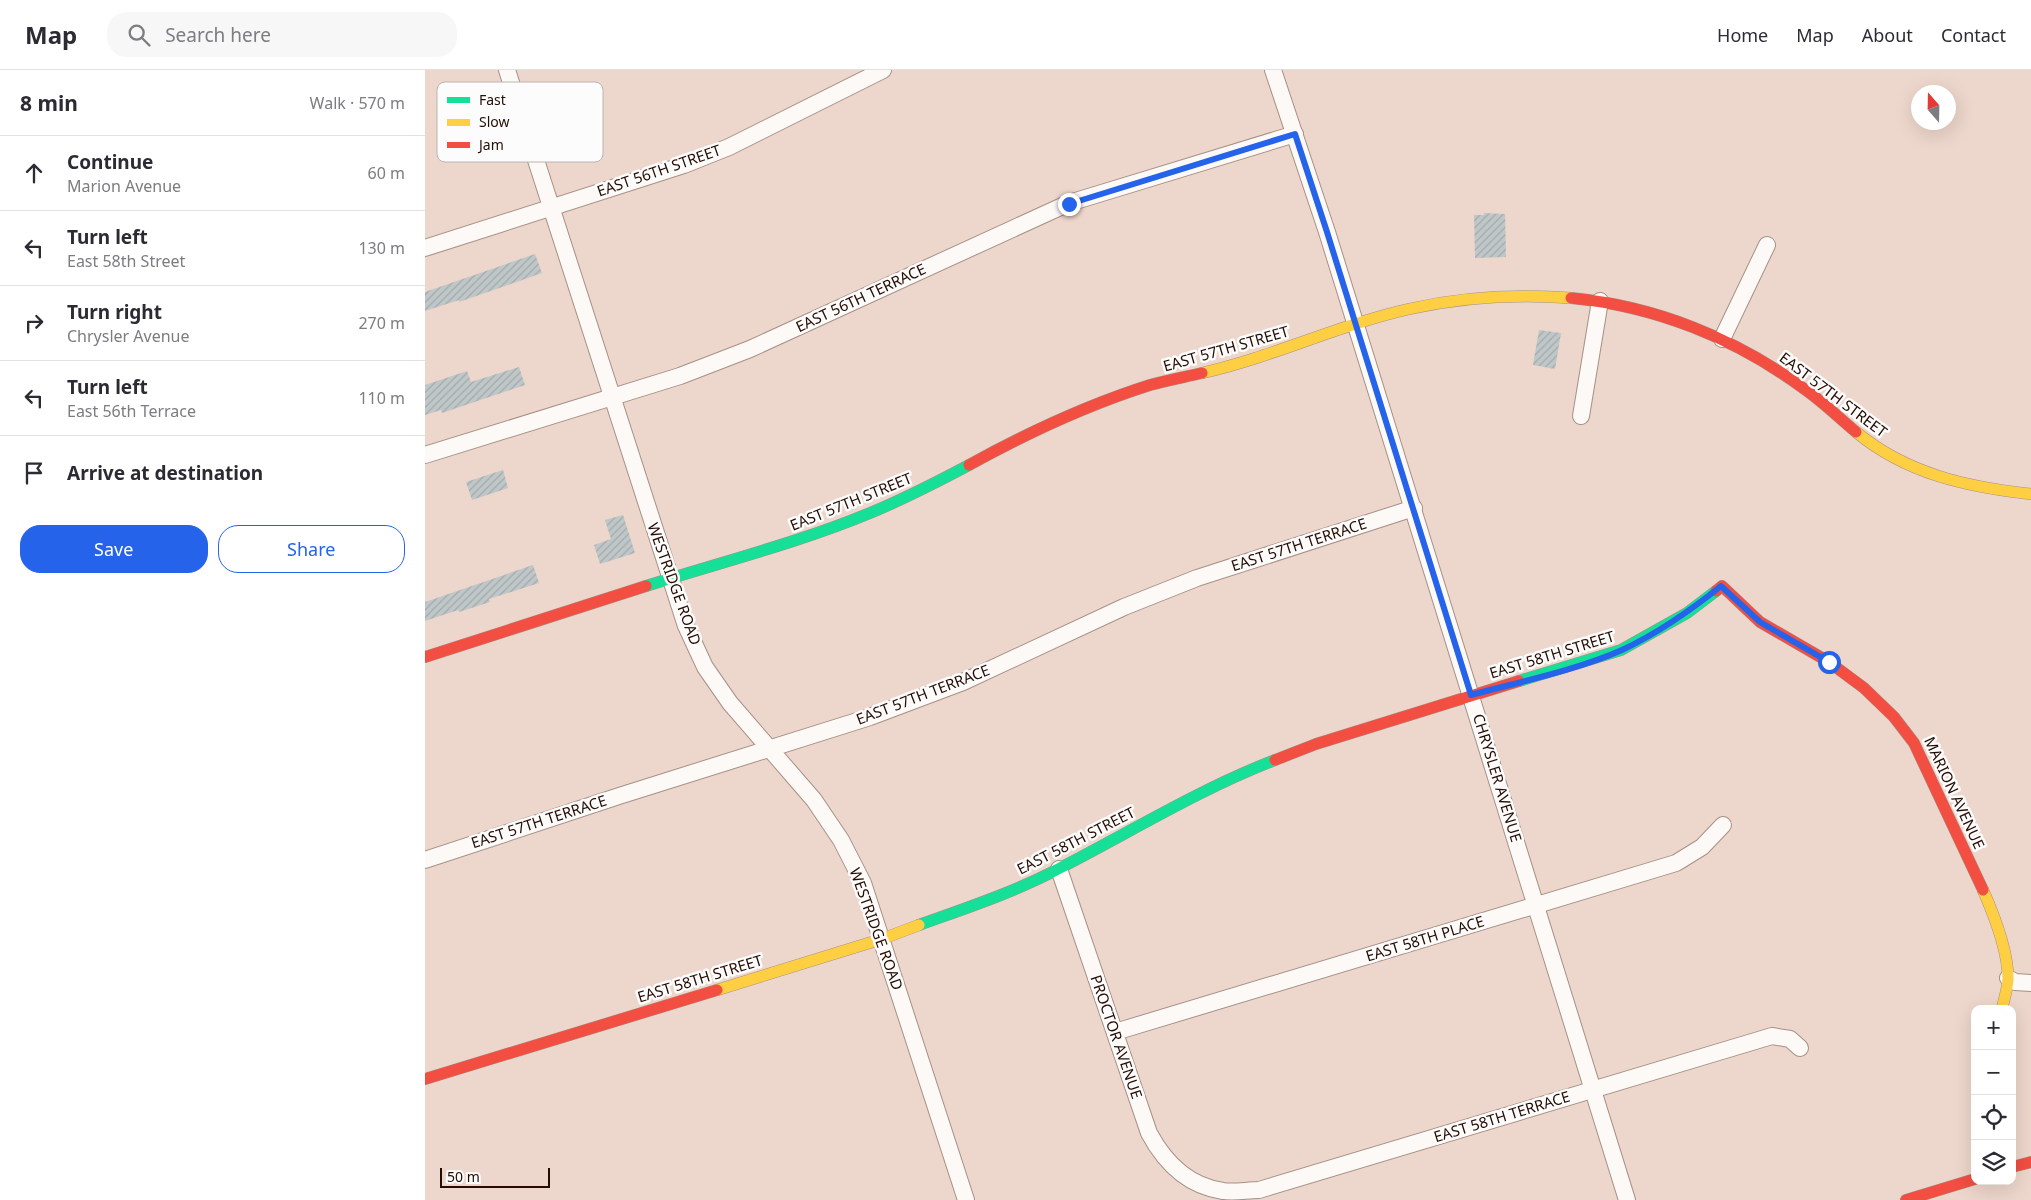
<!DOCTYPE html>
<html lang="en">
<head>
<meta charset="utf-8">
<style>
	:root { --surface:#fff; --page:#f7f7f7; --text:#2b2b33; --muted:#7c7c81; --line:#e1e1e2; --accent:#2563eb }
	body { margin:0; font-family:"Noto Sans",sans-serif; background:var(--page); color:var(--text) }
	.controls { position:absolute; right:15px; bottom:15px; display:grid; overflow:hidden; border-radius:10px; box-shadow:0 5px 20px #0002 }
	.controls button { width:45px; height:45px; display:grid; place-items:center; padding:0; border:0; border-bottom:1px solid var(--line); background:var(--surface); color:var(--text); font:25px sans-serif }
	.compass { position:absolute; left:1486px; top:15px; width:45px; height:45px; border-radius:50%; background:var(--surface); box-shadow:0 5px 20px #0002; rotate:340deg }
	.scale { position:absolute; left:15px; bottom:12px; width:110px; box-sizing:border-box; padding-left:5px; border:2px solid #250d03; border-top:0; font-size:14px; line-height:18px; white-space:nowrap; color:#250d03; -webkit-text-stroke:4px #fcfcfc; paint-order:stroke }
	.stop { position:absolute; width:15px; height:15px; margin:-11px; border:4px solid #2563eb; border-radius:50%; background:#fff }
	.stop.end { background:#2563eb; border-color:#fff; box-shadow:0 1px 5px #0008 }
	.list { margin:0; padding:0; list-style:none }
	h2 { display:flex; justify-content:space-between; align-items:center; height:65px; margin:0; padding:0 20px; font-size:21px }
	h2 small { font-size:16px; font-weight:400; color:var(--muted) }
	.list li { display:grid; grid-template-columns:32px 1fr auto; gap:15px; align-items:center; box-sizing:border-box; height:75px; padding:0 20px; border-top:1px solid var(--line) }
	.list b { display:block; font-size:19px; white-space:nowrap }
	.list p { margin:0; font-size:16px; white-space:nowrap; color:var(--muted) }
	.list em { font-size:16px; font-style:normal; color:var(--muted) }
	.actions { display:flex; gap:10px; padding:15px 20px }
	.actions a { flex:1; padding:11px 0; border:1px solid var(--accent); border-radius:20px; text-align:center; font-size:18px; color:var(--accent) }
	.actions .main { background:var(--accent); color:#fff }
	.icon { flex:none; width:28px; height:28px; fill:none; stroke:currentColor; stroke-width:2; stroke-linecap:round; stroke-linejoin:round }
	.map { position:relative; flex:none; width:1606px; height:1130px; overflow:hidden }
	header { display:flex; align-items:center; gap:30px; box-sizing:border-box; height:70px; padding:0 25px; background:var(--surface); border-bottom:1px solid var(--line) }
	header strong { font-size:24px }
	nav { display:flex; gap:28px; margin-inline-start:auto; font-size:18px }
	.search { width:350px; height:45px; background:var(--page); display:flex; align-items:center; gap:12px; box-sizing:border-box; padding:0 18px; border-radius:20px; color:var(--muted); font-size:19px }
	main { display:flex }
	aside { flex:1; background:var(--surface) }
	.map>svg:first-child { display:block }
</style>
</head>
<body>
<header>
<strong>Map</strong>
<div class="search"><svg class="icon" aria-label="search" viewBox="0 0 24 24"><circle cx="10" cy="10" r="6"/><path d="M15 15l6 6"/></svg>Search here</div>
<nav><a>Home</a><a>Map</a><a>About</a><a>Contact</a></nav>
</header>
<main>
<aside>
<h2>8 min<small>Walk · 570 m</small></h2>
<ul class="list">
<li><svg class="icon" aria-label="ahead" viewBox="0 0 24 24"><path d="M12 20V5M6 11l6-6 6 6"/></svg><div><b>Continue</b><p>Marion Avenue</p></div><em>60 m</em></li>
<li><svg class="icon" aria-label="left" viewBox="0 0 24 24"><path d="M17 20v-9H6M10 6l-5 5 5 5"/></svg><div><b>Turn left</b><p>East 58th Street</p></div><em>130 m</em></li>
<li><svg class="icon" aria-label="right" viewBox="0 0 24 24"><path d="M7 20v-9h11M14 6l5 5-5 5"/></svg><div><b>Turn right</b><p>Chrysler Avenue</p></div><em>270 m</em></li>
<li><svg class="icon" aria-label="left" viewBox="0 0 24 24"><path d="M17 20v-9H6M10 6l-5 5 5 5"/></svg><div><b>Turn left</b><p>East 56th Terrace</p></div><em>110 m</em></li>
<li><svg class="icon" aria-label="arrive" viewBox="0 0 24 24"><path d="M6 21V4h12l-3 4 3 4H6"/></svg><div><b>Arrive at destination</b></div></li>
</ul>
<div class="actions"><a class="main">Save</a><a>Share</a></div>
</aside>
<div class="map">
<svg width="1606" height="1130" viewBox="0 0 1606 1130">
	<defs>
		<pattern id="building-hatch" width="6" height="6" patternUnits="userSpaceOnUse" patternTransform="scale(1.25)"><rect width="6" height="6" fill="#bfc7c9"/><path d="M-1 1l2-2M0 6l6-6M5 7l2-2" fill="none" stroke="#a4aaab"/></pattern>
	</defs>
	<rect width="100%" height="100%" fill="#edd6cb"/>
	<!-- building -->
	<g fill="url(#building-hatch)">
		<path d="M 1059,143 L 1080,144 L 1081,187 L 1050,188 L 1049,145 L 1059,145 Z"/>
		<path d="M 110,184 L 117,203 L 34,232 L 34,230 L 0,241 L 0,222 Z"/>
		<path d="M 1114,260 L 1136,263 L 1130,299 L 1108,295 Z"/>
		<path d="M 94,297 L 100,315 L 17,343 L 16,340 L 0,345 L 0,315 L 42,301 L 46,312 Z"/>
		<path d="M 78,400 L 83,418 L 47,430 L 41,412 Z"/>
		<path d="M 198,445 L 210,483 L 175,494 L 169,475 L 186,469 L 180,450 Z"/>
		<path d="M 108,495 L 114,513 L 64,529 L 65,532 L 34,542 L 33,540 L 0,551 L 0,532 Z"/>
	</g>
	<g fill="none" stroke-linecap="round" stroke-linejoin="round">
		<!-- street casing -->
		<g stroke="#a79186" stroke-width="18">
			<g id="street">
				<path d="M 82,0 L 261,556 L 280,597 L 305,633 L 389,730 L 416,770 L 438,813 L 541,1130"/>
				<path d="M 848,0 L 902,162 L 1202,1130"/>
				<path d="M 0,178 L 259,95 L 304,77 L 458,0"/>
				<path d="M 1297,269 L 1342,175"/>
				<path d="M 1156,346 L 1175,231"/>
				<path d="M 0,385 L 255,306 L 325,279 L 644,133 L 870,64"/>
				<path d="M 0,790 L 194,726 L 445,647 L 538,612 L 699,537 L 772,508 L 989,438"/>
				<path d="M 634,799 L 724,1063 C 740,1093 763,1116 798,1121 C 809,1123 822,1120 834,1120 L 1347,966 L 1365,969 L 1375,978"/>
				<path d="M 1583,908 L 1590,912 L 1606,913"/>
				<path d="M 690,962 L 1251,793 L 1277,777 L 1298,755"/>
			</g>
		</g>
		<!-- fast casing -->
		<g stroke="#a79186" stroke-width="12">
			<g id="fast">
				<path d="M 221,516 C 296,492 373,473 445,443 C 479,429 512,412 544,395"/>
				<path d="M 1094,611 L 1196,580 L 1262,543 L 1291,521"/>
				<path d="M 494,855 C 541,838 590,822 635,798 C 707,761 775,719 850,690"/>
			</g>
		</g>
		<!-- slow casing -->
		<g stroke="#a79186" stroke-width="12">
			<g id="slow">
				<path d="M 777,303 C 848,287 913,255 984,239 C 1037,227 1092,224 1146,228"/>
				<path d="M 1431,362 C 1482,404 1542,417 1606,424"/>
				<path d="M 1558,820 C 1569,845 1583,880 1583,908 C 1583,918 1579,929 1577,939"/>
				<path d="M 292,920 L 457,869 L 494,855"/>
			</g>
		</g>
		<!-- jam casing -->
		<g stroke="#a79186" stroke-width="12">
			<g id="jam">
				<path d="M 1146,228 C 1230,236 1310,268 1378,318 C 1397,331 1413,347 1431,362"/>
				<path d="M 544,395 C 602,363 662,335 725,315 C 743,310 760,307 777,303"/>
				<path d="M 1291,521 L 1297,516 L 1335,552 L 1404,592 L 1439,618 L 1469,647 L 1489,673 L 1558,820"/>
				<path d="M 0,587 L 221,516"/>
				<path d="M 850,690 L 891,674 L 1094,611"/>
				<path d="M 0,1009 L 292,920"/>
				<path d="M 1587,1097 L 1606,1092"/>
				<path d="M 1481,1130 L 1550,1109"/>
			</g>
		</g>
		<!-- street -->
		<use href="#street" stroke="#fcf9f7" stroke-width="16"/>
		<!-- fast -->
		<use href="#fast" stroke="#16e098" stroke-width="11"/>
		<!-- slow -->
		<use href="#slow" stroke="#ffcf43" stroke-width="11"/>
		<!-- jam -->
		<use href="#jam" stroke="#f24e42" stroke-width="11"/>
	</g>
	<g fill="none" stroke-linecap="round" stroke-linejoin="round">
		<!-- route -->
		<path stroke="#2563eb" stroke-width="6" d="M 644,134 L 870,64 L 902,162 L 1046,625 C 1094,612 1152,600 1197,580 C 1233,563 1265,541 1296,516 L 1335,552 L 1404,592"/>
	</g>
	<g text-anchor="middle" stroke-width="5" stroke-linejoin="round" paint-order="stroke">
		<!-- street labels -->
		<g font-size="15" fill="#250d03" stroke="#fcfcfc">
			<text transform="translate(234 101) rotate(-19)" y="5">EAST 56TH STREET</text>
			<text transform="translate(436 228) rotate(-25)" y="5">EAST 56TH TERRACE</text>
			<text transform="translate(801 279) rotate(-16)" y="5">EAST 57TH STREET</text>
			<text transform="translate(1408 325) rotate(37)" y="5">EAST 57TH STREET</text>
			<text transform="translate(426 432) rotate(-22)" y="5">EAST 57TH STREET</text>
			<text transform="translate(874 475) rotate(-18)" y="5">EAST 57TH TERRACE</text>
			<text transform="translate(249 514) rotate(70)" y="5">WESTRIDGE ROAD</text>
			<text transform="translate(1127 585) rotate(-17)" y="5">EAST 58TH STREET</text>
			<text transform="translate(498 625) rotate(-21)" y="5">EAST 57TH TERRACE</text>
			<text transform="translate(1072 708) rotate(73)" y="5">CHRYSLER AVENUE</text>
			<text transform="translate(1529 723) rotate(65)" y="5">MARION AVENUE</text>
			<text transform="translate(114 752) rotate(-18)" y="5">EAST 57TH TERRACE</text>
			<text transform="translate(651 771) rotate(-27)" y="5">EAST 58TH STREET</text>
			<text transform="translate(451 859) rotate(70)" y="5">WESTRIDGE ROAD</text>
			<text transform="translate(1000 869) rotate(-17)" y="5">EAST 58TH PLACE</text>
			<text transform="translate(275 909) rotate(-17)" y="5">EAST 58TH STREET</text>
			<text transform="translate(691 967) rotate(71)" y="5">PROCTOR AVENUE</text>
			<text transform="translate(1077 1047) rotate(-17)" y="5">EAST 58TH TERRACE</text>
		</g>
	</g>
	<!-- legend -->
	<rect x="12" y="12" width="166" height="80" rx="8" fill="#fcfcfc" stroke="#bcb4b1" stroke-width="1"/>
	<rect x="22" y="27" width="23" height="6" fill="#16e098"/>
	<rect x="22" y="49" width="23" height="7" fill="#ffcf43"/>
	<rect x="22" y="72" width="23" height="6" fill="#f24e42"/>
	<g font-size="14" fill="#250d03">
		<text x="54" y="35">Fast</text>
		<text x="54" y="57">Slow</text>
		<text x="54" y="80">Jam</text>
	</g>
</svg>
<div class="controls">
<button>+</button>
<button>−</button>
<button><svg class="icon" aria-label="locate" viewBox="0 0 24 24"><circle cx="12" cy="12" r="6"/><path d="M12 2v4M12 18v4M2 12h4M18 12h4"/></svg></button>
<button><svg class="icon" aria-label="layers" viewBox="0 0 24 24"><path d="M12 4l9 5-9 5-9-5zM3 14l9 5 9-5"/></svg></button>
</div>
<svg class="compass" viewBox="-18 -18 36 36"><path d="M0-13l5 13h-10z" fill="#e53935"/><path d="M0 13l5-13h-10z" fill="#7c7c81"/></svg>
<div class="scale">50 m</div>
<div class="stop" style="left:1404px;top:592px"></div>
<div class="stop end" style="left:644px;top:134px"></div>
</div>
</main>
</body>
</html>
